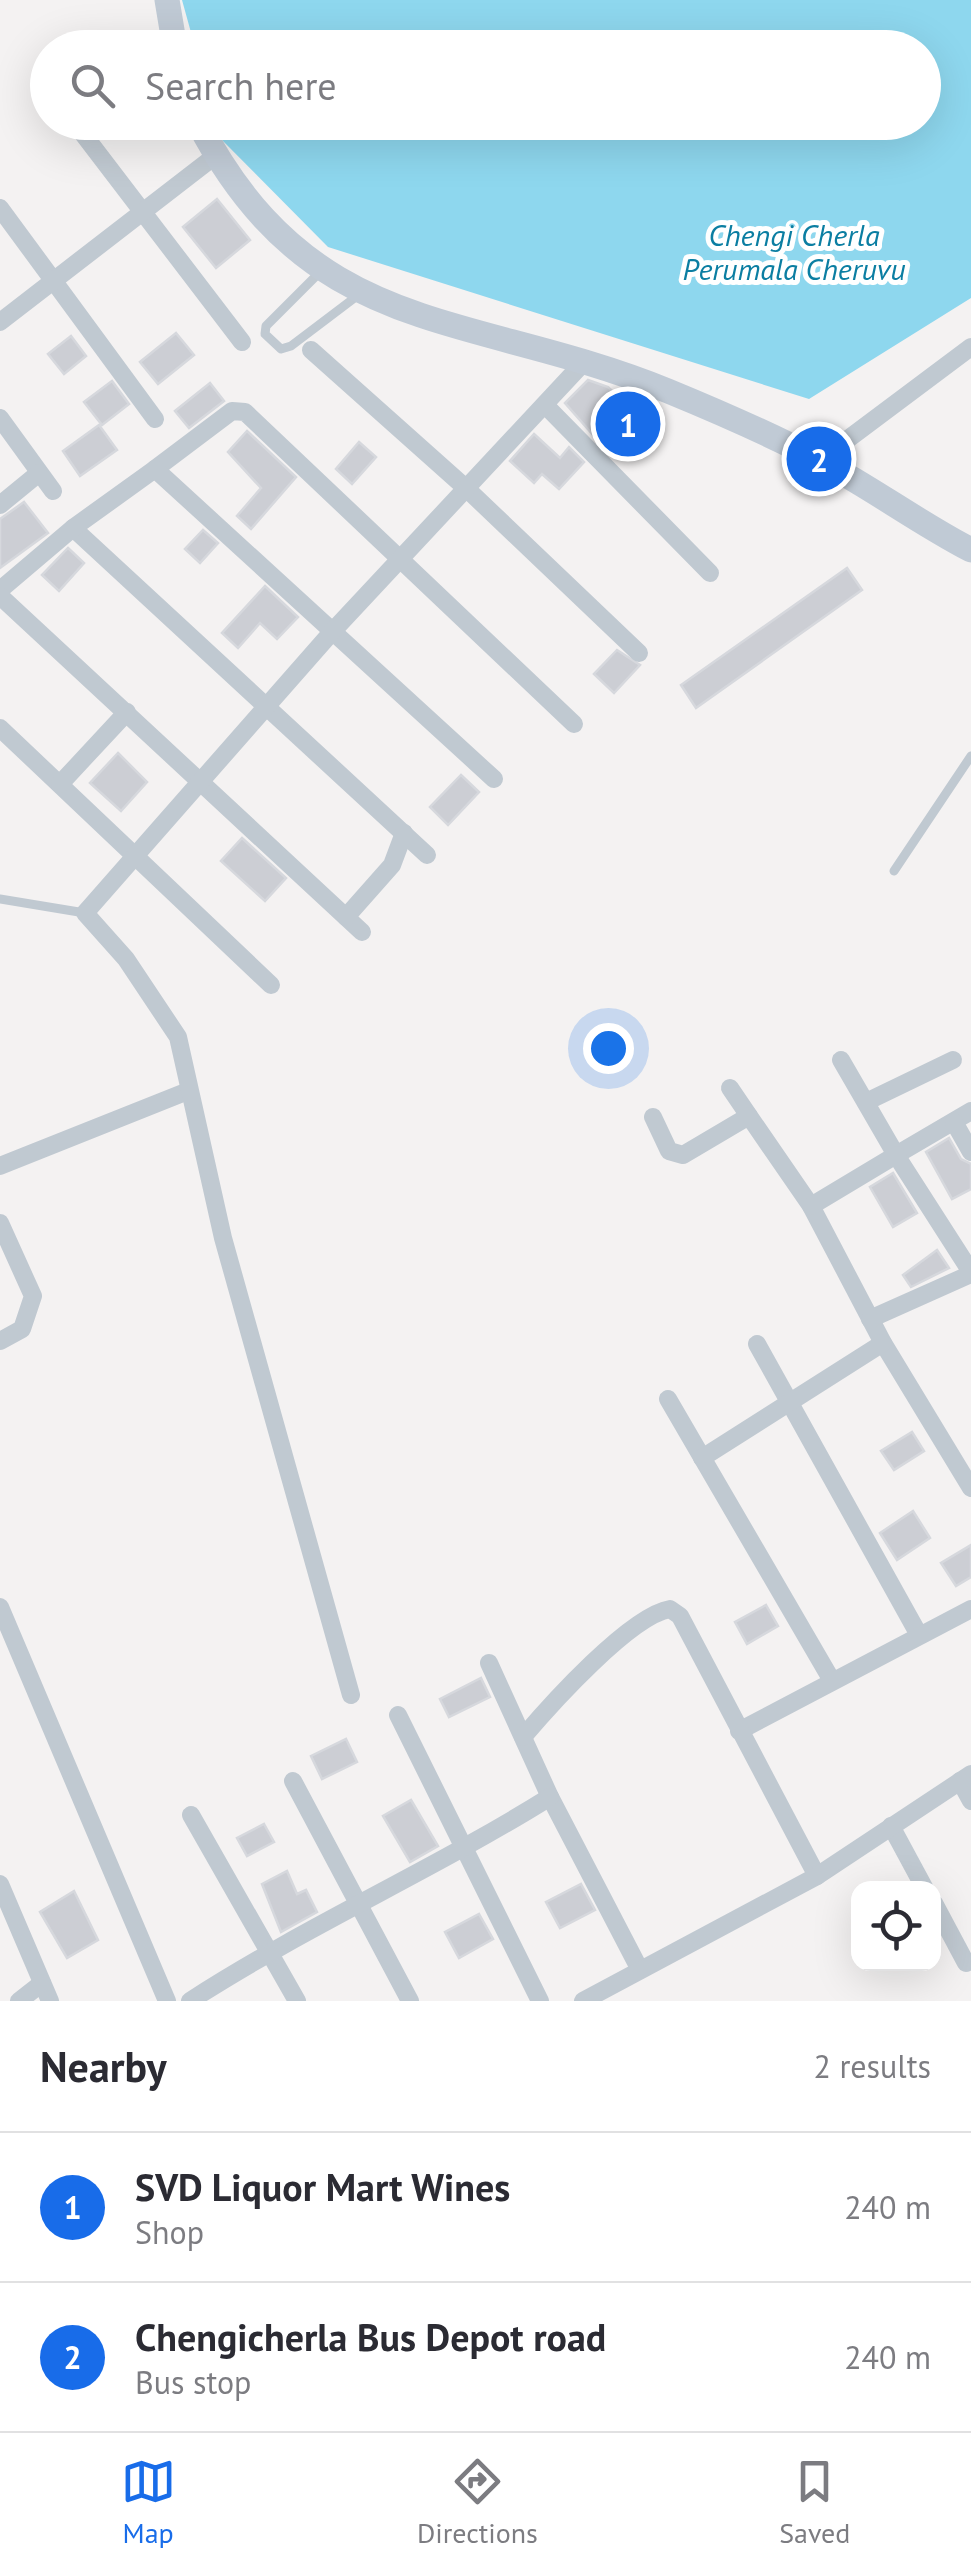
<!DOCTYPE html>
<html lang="en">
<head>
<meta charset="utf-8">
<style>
	:root { --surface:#fff; --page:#f7f7f7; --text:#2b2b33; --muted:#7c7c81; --line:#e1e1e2; --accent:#186ce9 }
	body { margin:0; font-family:"PT Sans",sans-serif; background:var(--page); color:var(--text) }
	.controls { position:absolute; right:30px; bottom:30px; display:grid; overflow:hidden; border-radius:20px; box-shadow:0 10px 40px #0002 }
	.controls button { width:90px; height:90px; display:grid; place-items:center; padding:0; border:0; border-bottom:2px solid var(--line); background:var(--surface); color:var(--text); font:50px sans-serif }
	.you { position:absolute; left:608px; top:1048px; width:35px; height:35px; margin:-25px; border:8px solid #fff; border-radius:50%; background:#1a73e8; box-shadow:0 0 0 15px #1a73e833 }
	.badge { display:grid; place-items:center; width:65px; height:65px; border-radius:50%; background:var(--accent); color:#fff; font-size:32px; font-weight:700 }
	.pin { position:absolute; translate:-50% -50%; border:5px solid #fff; box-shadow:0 2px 10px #0006 }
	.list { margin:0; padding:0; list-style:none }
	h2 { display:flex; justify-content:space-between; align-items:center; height:130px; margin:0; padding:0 40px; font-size:42px }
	h2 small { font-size:32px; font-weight:400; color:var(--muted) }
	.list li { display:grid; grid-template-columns:65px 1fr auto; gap:30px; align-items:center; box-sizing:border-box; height:150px; padding:0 40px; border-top:2px solid var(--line) }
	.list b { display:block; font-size:38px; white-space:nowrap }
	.list p { margin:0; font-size:32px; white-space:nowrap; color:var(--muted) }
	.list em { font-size:32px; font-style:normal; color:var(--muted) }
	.icon { flex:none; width:55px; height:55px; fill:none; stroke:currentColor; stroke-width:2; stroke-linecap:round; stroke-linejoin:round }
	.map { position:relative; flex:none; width:971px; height:2001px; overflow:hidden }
	.search { position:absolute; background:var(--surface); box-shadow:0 10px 40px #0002; left:30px; right:30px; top:30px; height:110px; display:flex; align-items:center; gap:25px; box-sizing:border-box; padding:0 35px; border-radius:55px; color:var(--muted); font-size:38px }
	.sheet { height:430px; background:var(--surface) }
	nav { display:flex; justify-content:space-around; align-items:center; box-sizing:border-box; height:140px; border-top:2px solid var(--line); background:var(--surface); font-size:28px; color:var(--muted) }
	nav a { display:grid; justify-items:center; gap:5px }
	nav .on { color:var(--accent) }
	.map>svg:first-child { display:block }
</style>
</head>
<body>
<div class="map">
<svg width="971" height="2001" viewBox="0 0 971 2001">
	<rect width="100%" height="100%" fill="#f4f2f2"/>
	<!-- water -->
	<path fill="#8ed7ee" d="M 182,0 L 971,0 L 971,298 L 809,399 L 328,247 L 219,137 L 215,123 L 924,122 L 924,48 L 195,47 Z"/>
	<!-- building -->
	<g fill="#ccced4" stroke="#d6d8dd" stroke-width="2.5">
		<path d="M 217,199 L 250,240 L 216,268 L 183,227 Z"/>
		<path d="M 176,333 L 194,355 L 158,384 L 140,362 Z"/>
		<path d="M 71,336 L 86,356 L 64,374 L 48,354 Z"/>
		<path d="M 588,380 L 608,387 L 629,407 L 638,398 L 662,412 L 621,455 L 605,440 L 601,444 L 565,403 Z"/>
		<path d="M 112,381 L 129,404 L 102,425 L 84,402 Z"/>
		<path d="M 210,383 L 224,401 L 189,428 L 175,411 Z"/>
		<path d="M 99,425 L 117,450 L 80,476 L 63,451 Z"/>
		<path d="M 247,431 L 296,477 L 251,529 L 237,516 L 261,488 L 228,452 Z"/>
		<path d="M 534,434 L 560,458 L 569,447 L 584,462 L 559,489 L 542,474 L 534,483 L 510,461 Z"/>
		<path d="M 359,442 L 376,457 L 352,484 L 336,469 Z"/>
		<path d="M 24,502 L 48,533 L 0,568 L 0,519 Z"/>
		<path d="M 203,530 L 218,543 L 200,563 L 185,549 Z"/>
		<path d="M 68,548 L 84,563 L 59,591 L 42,575 Z"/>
		<path d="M 847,568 L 862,590 L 696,708 L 681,685 Z"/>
		<path d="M 265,586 L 298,617 L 277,639 L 260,623 L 238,648 L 222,633 Z"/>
		<path d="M 617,650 L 640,665 L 614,693 L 594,674 Z"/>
		<path d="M 118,753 L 147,782 L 121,811 L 90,783 Z"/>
		<path d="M 461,775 L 479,792 L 448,825 L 430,807 Z"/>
		<path d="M 242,838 L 286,878 L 265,901 L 221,861 Z"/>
		<path d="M 949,1138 L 961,1159 L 971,1164 L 971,1189 L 952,1199 L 926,1152 Z"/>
		<path d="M 893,1173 L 917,1213 L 893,1227 L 870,1187 Z"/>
		<path d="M 937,1250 L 949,1268 L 911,1287 L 903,1275 Z"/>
		<path d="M 912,1432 L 924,1451 L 894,1470 L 881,1451 Z"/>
		<path d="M 913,1511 L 930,1538 L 897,1560 L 880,1533 Z"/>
		<path d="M 971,1545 L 971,1577 L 956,1586 L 941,1563 Z"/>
		<path d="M 766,1605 L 778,1626 L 747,1644 L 735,1622 Z"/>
		<path d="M 481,1678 L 490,1697 L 449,1717 L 440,1699 Z"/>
		<path d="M 346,1739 L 357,1762 L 322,1779 L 311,1756 Z"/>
		<path d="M 411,1800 L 438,1846 L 410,1862 L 383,1816 Z"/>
		<path d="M 264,1824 L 274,1842 L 247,1856 L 237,1838 Z"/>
		<path d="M 287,1871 L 297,1894 L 306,1890 L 317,1912 L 281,1932 L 262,1884 Z"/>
		<path d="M 581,1884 L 595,1910 L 560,1928 L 546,1902 Z"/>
		<path d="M 74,1891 L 98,1940 L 67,1958 L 40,1912 Z"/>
		<path d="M 479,1914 L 493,1939 L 459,1958 L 445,1932 Z"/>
	</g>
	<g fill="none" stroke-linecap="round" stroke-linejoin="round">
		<!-- lane -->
		<g stroke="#c0c9d1" stroke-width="9">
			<path d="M 321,271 L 266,326 L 265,334 L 281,349 L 291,346 L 361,293"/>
			<path d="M 894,871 L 971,756"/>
			<path d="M 0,899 L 85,913"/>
		</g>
		<!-- street -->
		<g stroke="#c0c9d1" stroke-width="18">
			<path d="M 74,122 L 242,342"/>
			<path d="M 0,208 L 155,419"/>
			<path d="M 0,322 L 215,156"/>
			<path d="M 311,350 L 468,490 L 639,653"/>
			<path d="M 545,405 L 710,573"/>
			<path d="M 0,418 L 53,491"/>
			<path d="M 820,460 L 971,347"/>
			<path d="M 155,469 L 232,411 L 245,412 L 574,724"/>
			<path d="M 0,505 L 39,473"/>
			<path d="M 73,528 L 427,855"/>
			<path d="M 0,590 L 73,528 L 155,469 L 494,779"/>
			<path d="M 0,596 L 362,932"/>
			<path d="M 0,728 L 271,985"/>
			<path d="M 60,784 L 127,712"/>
			<path d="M 346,917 L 392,865 L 404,833"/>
			<path d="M 841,1060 L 896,1155 L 971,1111"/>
			<path d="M 730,1088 L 749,1116"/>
			<path d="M 866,1102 L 953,1060"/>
			<path d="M 653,1117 L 669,1151 L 683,1155 L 749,1116 L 811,1206 L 883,1343 L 971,1488"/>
			<path d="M 954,1122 L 971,1152"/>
			<path d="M 0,1166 L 188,1091"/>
			<path d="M 811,1206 L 896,1155 L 971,1272"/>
			<path d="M 0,1223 L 33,1296 L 22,1329 L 0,1341"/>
			<path d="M 870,1319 L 971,1274"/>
			<path d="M 757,1344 L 919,1635"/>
			<path d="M 668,1399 L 831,1679"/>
			<path d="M 702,1458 L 883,1343"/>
			<path d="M 0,1607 L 167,2001"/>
			<path d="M 489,1663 L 550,1797 L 640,1970"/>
			<path d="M 351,1695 L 223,1238 L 178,1037 L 126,959 L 85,913 L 331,633 L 584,362"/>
			<path d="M 398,1715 L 540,2001"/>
			<path d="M 739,1731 L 971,1609"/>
			<path d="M 523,1737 C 551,1704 630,1616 670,1609 L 680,1616 L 817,1876"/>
			<path d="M 293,1781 L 410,2001"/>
			<path d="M 960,1781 L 971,1801"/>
			<path d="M 191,1815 L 297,2001"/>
			<path d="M 891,1826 L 925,1889"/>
			<path d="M 0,1884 L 50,2001"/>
			<path d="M 934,1903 L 966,1963"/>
			<path d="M 19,2001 L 42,1983"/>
			<path d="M 190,2001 C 306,1926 433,1870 550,1797"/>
			<path d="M 583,2001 L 817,1876 L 971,1774"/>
		</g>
		<!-- secondary -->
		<g stroke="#c0cad5" stroke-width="25">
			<path d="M 167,0 L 175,48"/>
			<path d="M 198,122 C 312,341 469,310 668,391 C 719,412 772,435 821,461 C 872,488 919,523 971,550"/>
		</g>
	</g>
	<g text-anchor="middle" stroke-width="10" stroke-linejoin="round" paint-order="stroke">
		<!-- water labels -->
		<g font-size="30" font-style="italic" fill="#0b7ea2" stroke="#fff">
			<text x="794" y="246">Chengi Cherla<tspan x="794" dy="34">Perumala Cheruvu</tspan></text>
		</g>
	</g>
</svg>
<div class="controls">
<button><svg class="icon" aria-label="locate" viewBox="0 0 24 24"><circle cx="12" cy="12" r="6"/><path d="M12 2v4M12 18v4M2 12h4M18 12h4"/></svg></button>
</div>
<div class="you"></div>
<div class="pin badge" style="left:628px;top:424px">1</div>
<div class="pin badge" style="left:819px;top:459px">2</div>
<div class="search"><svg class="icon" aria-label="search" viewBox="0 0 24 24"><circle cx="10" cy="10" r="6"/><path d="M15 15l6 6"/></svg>Search here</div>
</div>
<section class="sheet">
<h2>Nearby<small>2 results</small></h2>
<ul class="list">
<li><span class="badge">1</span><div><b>SVD Liquor Mart Wines</b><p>Shop</p></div><em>240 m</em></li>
<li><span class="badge">2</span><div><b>Chengicherla Bus Depot road</b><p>Bus stop</p></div><em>240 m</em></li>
</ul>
</section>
<nav>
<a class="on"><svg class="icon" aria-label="map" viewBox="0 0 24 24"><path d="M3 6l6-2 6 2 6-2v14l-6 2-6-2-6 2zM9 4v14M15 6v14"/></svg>Map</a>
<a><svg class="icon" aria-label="directions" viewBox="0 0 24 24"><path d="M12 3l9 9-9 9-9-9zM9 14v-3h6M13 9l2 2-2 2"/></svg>Directions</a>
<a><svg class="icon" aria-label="saved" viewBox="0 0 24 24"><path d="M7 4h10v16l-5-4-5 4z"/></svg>Saved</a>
</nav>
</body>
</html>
